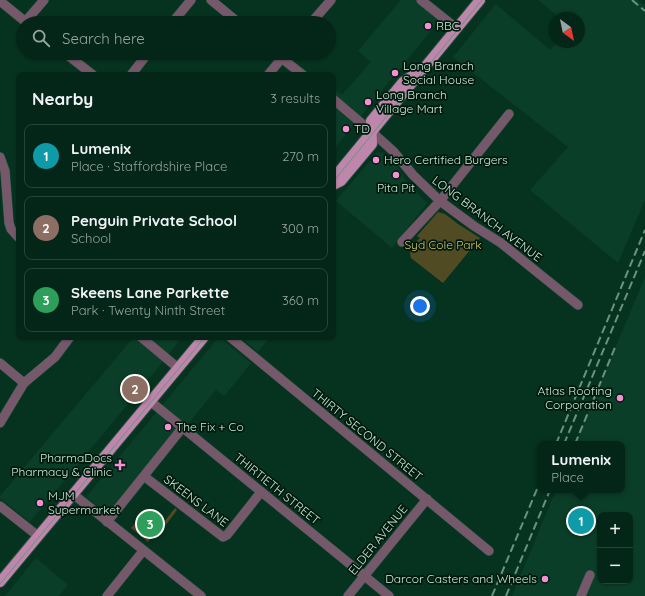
<!DOCTYPE html>
<html lang="en">
<head>
<meta charset="utf-8">
<style>
	:root { --surface:#042618; --page:#0d2e21; --text:#f1f3f6; --muted:#97a5a2; --line:#254337; --accent:#f491d3 }
	body { margin:0; font-family:Quicksand,sans-serif; background:var(--page); color:var(--text) }
	.controls { position:absolute; right:12px; bottom:12px; display:grid; overflow:hidden; border-radius:8px; box-shadow:0 1px 3px #0004 }
	.controls button { width:36px; height:36px; display:grid; place-items:center; padding:0; border:0; border-bottom:1px solid var(--line); background:var(--surface); color:var(--text); font:20px sans-serif }
	.compass { position:absolute; left:549px; top:12px; width:36px; height:36px; border-radius:50%; background:var(--surface); box-shadow:0 1px 3px #0004; rotate:147deg }
	.you { position:absolute; left:420px; top:306px; width:14px; height:14px; margin:-10px; border:3px solid #fff; border-radius:50%; background:#1a73e8; box-shadow:0 0 0 6px #1a73e833 }
	.badge { display:grid; place-items:center; width:26px; height:26px; border-radius:50%; background:var(--accent); color:#fff; font-size:13px; font-weight:700 }
	.pin { position:absolute; translate:-50% -50%; border:2px solid #fff; box-shadow:0 1px 4px #0006 }
	.popup { position:absolute; left:537px; top:441px; width:88px; height:52px; box-sizing:border-box; display:grid; place-content:center; border-radius:8px; background:var(--surface); filter:drop-shadow(0 1px 3px #0005); font-size:13px; white-space:nowrap; color:var(--muted) }
	.popup b { font-size:15px; color:var(--text) }
	.popup::after { content:''; position:absolute; left:50%; top:100%; margin-left:-8px; border:8px solid transparent; border-top-color:var(--surface) }
	.list { margin:0; padding:0; list-style:none }
	h2 { display:flex; justify-content:space-between; align-items:center; height:52px; margin:0; padding:0 16px; font-size:17px }
	h2 small { font-size:13px; font-weight:400; color:var(--muted) }
	.list li { display:grid; grid-template-columns:26px 1fr auto; gap:12px; align-items:center; box-sizing:border-box; height:64px; margin:0 8px 8px; padding:0 8px; border:1px solid var(--line); border-radius:8px }
	.list b { display:block; font-size:15px; white-space:nowrap }
	.list p { margin:0; font-size:13px; white-space:nowrap; color:var(--muted) }
	.list em { font-size:13px; font-style:normal; color:var(--muted) }
	.icon { flex:none; width:22px; height:22px; fill:none; stroke:currentColor; stroke-width:2; stroke-linecap:round; stroke-linejoin:round }
	.map { position:relative; flex:none; width:645px; height:596px; overflow:hidden }
	.search { position:absolute; background:var(--surface); box-shadow:0 1px 3px #0004; left:16px; top:16px; width:320px; height:44px; display:flex; align-items:center; gap:10px; box-sizing:border-box; padding:0 14px; border-radius:22px; color:var(--muted); font-size:15px }
	.panel { position:absolute; background:var(--surface); box-shadow:0 1px 3px #0004; left:16px; top:72px; width:320px; height:268px; border-radius:8px }
	.map>svg:first-child { display:block }
</style>
</head>
<body>
<div class="map">
<svg width="645" height="596" viewBox="0 0 645 596">
	<rect width="100%" height="100%" fill="#063320"/>
	<!-- built -->
	<g fill="#0b3e28" fill-rule="evenodd">
		<path d="M 401,0 L 422,0 L 442,17 L 333,150 L 333,89 L 342,95 L 371,62 L 358,51 Z"/>
		<path d="M 538,0 L 638,0 L 645,6 L 645,200 L 618,263 L 530,190 L 568,147 L 453,57 L 496,4 L 550,50 L 558,42 L 579,42 L 579,18 L 557,18 L 554,13 Z"/>
		<path d="M 381,152 L 397,166 L 406,181 L 427,203 L 392,248 L 336,201 L 376,154 Z"/>
		<path d="M 645,277 L 645,596 L 512,596 L 556,490 L 622,490 L 622,444 L 575,444 ZM 600,515 L 630,515 L 630,581 L 600,581 Z"/>
		<path d="M 134,337 L 182,337 L 160,365 L 30,522 L 0,498 L 0,496 Z"/>
		<path d="M 219,337 L 251,363 L 224,396 L 216,390 L 152,467 L 114,519 L 86,497 Z"/>
		<path d="M 240,337 L 270,337 L 258,352 Z"/>
		<path d="M 36,558 L 68,585 L 59,596 L 5,596 Z"/>
	</g>
	<!-- green -->
	<g fill="#514b24">
		<path d="M 438,212 L 445,214 L 458,224 L 480,238 L 443,283 L 411,258 C 408,249 414,244 420,238 L 417,236 Z"/>
		<path d="M 175,508 L 177,510 L 165,526 L 160,526 L 148,542 L 131,528 L 145,510 L 161,523 L 164,522 Z"/>
	</g>
	<g fill="none" stroke-linecap="round" stroke-linejoin="round">
		<!-- minor casing -->
		<g stroke="#25513d" stroke-width="10">
			<g id="minor">
				<path d="M 211,0 L 239,23"/>
				<path d="M 421,0 L 456,28"/>
				<path d="M 0,1 L 27,23"/>
				<path d="M 25,22 L 44,0"/>
				<path d="M 172,23 L 191,0"/>
				<path d="M 311,23 L 331,0"/>
				<path d="M 65,53 L 93,75"/>
				<path d="M 275,53 L 303,75"/>
				<path d="M 131,75 L 148,53"/>
				<path d="M 268,75 L 286,53"/>
				<path d="M 333,99 L 373,133 L 393,151 L 413,175 L 440,201 L 474,226 L 501,243 L 578,305"/>
				<path d="M 0,157 L 5,171 L 9,223 L 11,229 L 19,238"/>
				<path d="M 402,242 L 440,201 L 509,114"/>
				<path d="M 141,337 L 178,368"/>
				<path d="M 230,337 L 489,551"/>
				<path d="M 0,363 L 24,383"/>
				<path d="M 150,401 L 389,596"/>
				<path d="M 0,423 L 24,383 L 55,357 L 70,337"/>
				<path d="M 145,477 L 223,537 L 227,535 L 261,492"/>
				<path d="M 73,494 L 201,596"/>
				<path d="M 0,506 L 38,536"/>
				<path d="M 107,522 L 183,427"/>
				<path d="M 107,596 L 143,551"/>
				<path d="M 348,596 L 427,499"/>
				<path d="M 581,596 L 590,575"/>
			</g>
		</g>
		<!-- major casing -->
		<g stroke="#25513d" stroke-width="12">
			<g id="major">
				<path d="M 333,179 L 480,0"/>
				<path d="M 333,185 L 341,181 L 372,144 L 371,121 L 403,82 L 415,74"/>
				<path d="M 0,582 L 204,337"/>
			</g>
		</g>
		<!-- minor -->
		<use href="#minor" stroke="#75596b" stroke-width="9"/>
		<!-- major -->
		<use href="#major" stroke="#be86ab" stroke-width="10"/>
		<!-- tram -->
		<g stroke="#6a937f" stroke-width="1">
			<path d="M 333,182 L 482,0"/>
			<path d="M 0,584 L 205,337"/>
		</g>
		<!-- rail -->
		<g stroke="#6a937f" stroke-width="2" stroke-dasharray="8 4" stroke-linecap="butt">
			<path d="M 632,0 L 645,11"/>
			<path d="M 556,444 L 645,230"/>
			<path d="M 564,444 L 645,251"/>
			<path d="M 575,444 L 616,345"/>
			<path d="M 492,596 L 540,482"/>
			<path d="M 506,596 L 550,490"/>
		</g>
	</g>
	<!-- markers -->
	<g fill="#f491d3" stroke="#01180d" stroke-width="1.5">
		<circle cx="428" cy="26" r="4"/>
		<circle cx="395" cy="73" r="4"/>
		<circle cx="368" cy="102" r="4"/>
		<circle cx="346" cy="129" r="4"/>
		<circle cx="376" cy="160" r="4"/>
		<circle cx="396" cy="175" r="4"/>
		<circle cx="620" cy="398" r="4"/>
		<circle cx="168" cy="427" r="4"/>
		<path d="M118 459h4v4h4v4h-4v4h-4v-4h-4v-4h4z"/>
		<circle cx="40" cy="503" r="4"/>
		<circle cx="545" cy="579" r="4"/>
	</g>
	<g text-anchor="middle" stroke-width="3.5" stroke-linejoin="round" paint-order="stroke">
		<!-- poi labels -->
		<g font-size="12" fill="#c7edd7" stroke="#01180d" text-anchor="start">
			<text x="436" y="30">RBC</text>
			<text x="403" y="70">Long Branch<tspan x="403" dy="14">Social House</tspan></text>
			<text x="376" y="99">Long Branch<tspan x="376" dy="14">Village Mart</tspan></text>
			<text x="354" y="133">TD</text>
			<text x="384" y="164">Hero Certified Burgers</text>
			<text x="396" y="192" text-anchor="middle">Pita Pit</text>
			<text x="612" y="395" text-anchor="end">Atlas Roofing<tspan x="612" dy="14">Corporation</tspan></text>
			<text x="176" y="431">The Fix + Co</text>
			<text x="112" y="462" text-anchor="end">PharmaDocs<tspan x="112" dy="14">Pharmacy &amp; Clinic</tspan></text>
			<text x="48" y="500">MJM<tspan x="48" dy="14">Supermarket</tspan></text>
			<text x="537" y="583" text-anchor="end">Darcor Casters and Wheels</text>
		</g>
		<!-- street labels -->
		<g font-size="12" fill="#c7edd7" stroke="#01180d">
			<text transform="translate(487 219) rotate(37)" y="4">LONG BRANCH AVENUE</text>
			<text transform="translate(367 435) rotate(39)" y="4">THIRTY SECOND STREET</text>
			<text transform="translate(277 489) rotate(39)" y="4">THIRTIETH STREET</text>
			<text transform="translate(196 501) rotate(37)" y="4">SKEENS LANE</text>
			<text transform="translate(378 540) rotate(-51)" y="4">ELDER AVENUE</text>
		</g>
		<!-- park labels -->
		<g font-size="12" fill="#d2c46a" stroke="#01180d">
			<text x="443" y="249">Syd Cole Park</text>
		</g>
	</g>
</svg>
<div class="controls">
<button>+</button>
<button>−</button>
</div>
<svg class="compass" viewBox="-18 -18 36 36"><path d="M0-13l5 13h-10z" fill="#e53935"/><path d="M0 13l5-13h-10z" fill="#97a5a2"/></svg>
<div class="you"></div>
<div class="pin badge" style="left:581px;top:521px;background:#0f9aa8">1</div>
<div class="popup"><b>Lumenix</b>Place</div>
<div class="pin badge" style="left:135px;top:389px;background:#8d6e63">2</div>
<div class="pin badge" style="left:150px;top:524px;background:#2e9e5b">3</div>
<div class="search"><svg class="icon" aria-label="search" viewBox="0 0 24 24"><circle cx="10" cy="10" r="6"/><path d="M15 15l6 6"/></svg>Search here</div>
<section class="panel">
<h2>Nearby<small>3 results</small></h2>
<ul class="list">
<li><span class="badge" style="background:#0f9aa8">1</span><div><b>Lumenix</b><p>Place · Staffordshire Place</p></div><em>270 m</em></li>
<li><span class="badge" style="background:#8d6e63">2</span><div><b>Penguin Private School</b><p>School</p></div><em>300 m</em></li>
<li><span class="badge" style="background:#2e9e5b">3</span><div><b>Skeens Lane Parkette</b><p>Park · Twenty Ninth Street</p></div><em>360 m</em></li>
</ul>
</section>
</div>
</body>
</html>
